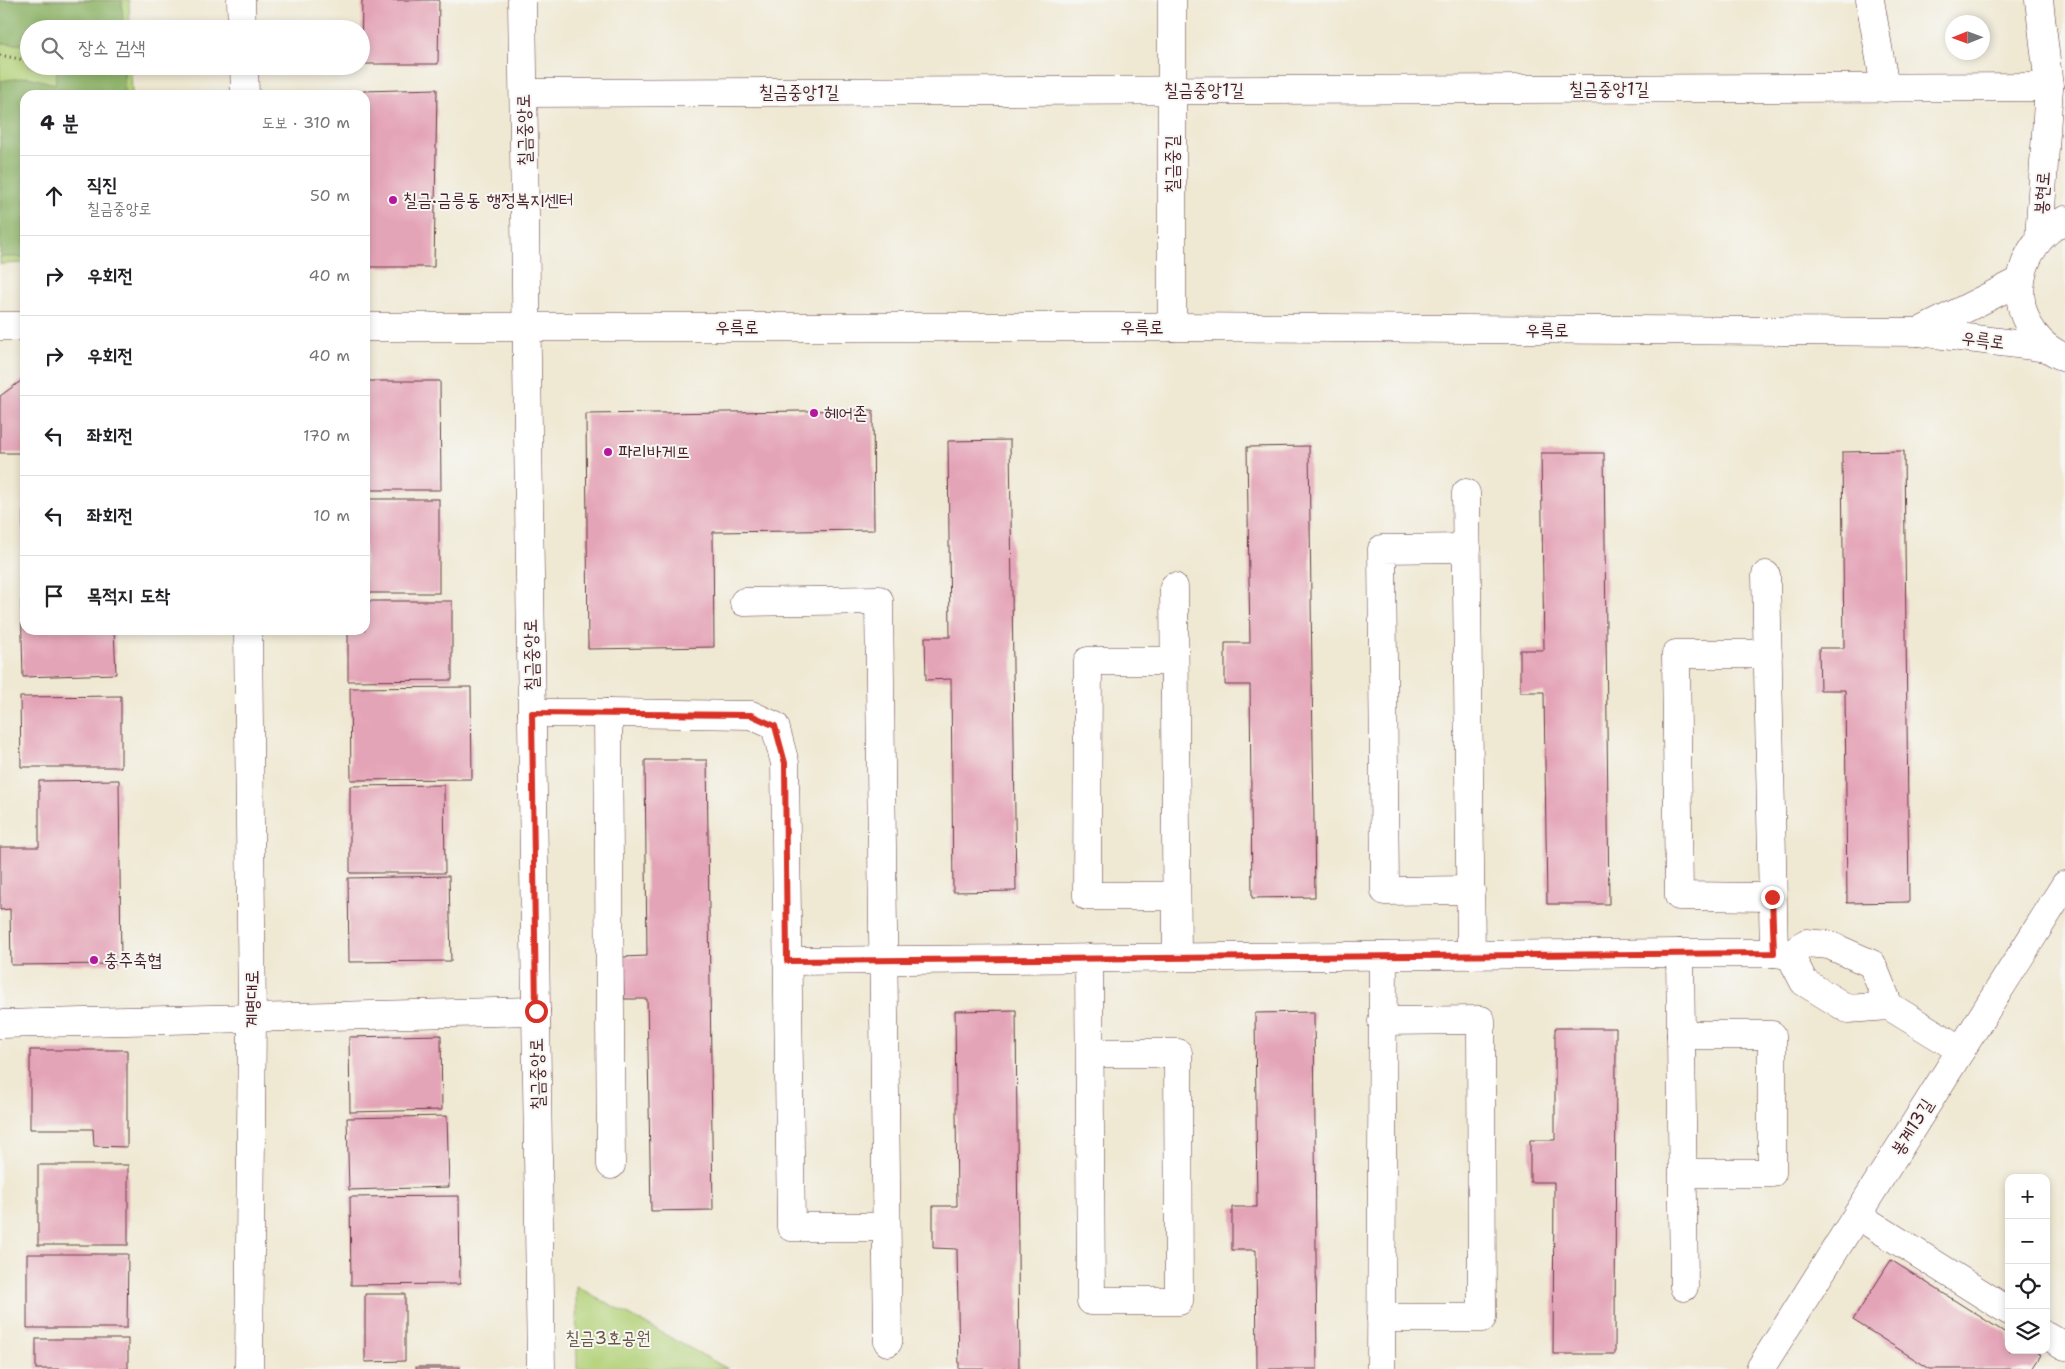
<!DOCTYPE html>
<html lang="ko">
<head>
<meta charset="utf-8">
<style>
	:root { --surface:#fff; --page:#f2f2f2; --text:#202124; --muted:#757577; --line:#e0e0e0 }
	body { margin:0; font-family:"Shantell Sans","Poor Story",sans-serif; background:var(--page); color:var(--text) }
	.controls { position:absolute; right:15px; bottom:15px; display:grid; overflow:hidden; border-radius:10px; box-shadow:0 2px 8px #0003 }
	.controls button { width:45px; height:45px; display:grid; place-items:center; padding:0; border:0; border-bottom:1px solid var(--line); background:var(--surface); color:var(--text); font:25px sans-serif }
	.compass { position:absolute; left:1945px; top:15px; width:45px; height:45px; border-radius:50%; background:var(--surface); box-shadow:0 2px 8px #0003; rotate:269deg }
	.stop { position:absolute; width:15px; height:15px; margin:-11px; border:4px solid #d93025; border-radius:50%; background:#fff }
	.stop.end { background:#d93025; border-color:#fff; box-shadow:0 1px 5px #0008 }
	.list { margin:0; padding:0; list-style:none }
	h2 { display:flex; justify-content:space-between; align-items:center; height:65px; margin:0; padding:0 20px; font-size:21px }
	h2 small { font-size:16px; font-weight:400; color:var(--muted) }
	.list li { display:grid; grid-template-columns:32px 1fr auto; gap:15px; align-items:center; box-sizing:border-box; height:80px; padding:0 20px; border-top:1px solid var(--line) }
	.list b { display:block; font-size:19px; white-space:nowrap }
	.list p { margin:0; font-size:16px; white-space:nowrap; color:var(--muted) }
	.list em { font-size:16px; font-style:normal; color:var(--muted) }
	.icon { flex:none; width:28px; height:28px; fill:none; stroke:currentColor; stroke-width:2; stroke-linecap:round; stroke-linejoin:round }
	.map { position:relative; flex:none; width:2065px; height:1369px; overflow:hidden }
	.search { position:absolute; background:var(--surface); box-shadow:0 2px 8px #0003; left:20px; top:20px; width:350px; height:55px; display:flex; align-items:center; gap:12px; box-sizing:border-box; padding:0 18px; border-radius:28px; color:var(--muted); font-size:19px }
	.panel { position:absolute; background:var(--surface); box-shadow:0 2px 8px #0003; left:20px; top:90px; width:350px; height:545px; border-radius:15px }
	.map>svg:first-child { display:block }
</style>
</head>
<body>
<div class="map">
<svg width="2065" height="1369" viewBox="0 0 2065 1369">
	<rect width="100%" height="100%" fill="#f6f6f2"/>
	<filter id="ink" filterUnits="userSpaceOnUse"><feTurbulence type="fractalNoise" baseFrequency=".02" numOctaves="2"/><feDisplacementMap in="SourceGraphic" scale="10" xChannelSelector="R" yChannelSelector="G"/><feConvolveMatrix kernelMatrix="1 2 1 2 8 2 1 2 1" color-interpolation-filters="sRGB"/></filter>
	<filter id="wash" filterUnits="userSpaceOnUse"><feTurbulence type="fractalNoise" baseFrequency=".0096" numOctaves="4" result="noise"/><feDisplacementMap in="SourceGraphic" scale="20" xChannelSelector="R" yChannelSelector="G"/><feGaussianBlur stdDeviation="1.12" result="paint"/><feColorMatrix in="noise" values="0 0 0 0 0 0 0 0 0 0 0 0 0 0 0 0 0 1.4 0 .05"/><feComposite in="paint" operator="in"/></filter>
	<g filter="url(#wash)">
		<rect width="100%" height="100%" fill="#efe8d2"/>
		<!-- green -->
		<g fill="#b2d178" stroke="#7e7852">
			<path d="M 0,0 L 129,0 L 130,29 L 29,29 L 29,66 L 131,66 L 132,95 L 25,95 L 25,263 L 0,264 Z"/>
			<path d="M 576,1286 L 728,1369 L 577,1369 Z"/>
		</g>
		<!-- forest -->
		<g fill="#8db368" stroke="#6c694a">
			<path d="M 0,0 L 122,0 L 123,29 L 29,29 L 29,45 L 0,43 Z"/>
			<path d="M 58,66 L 124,66 L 124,95 L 25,95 L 25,257 L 0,257 L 0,81 L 28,77 L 55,84 Z"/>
		</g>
		<g id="blocks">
			<!-- building -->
			<g fill="#e4a4b7">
				<path d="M 362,0 L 439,0 L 438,64 L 361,64 Z"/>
				<path d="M 437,89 L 434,267 L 365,267 L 365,95 L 363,95 L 363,91 Z"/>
				<path d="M 25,378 L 25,453 L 0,453 L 0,396 Z"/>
				<path d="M 365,381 L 440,381 L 441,490 L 365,490 Z"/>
				<path d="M 873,410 L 874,530 L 713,532 L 714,647 L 588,649 L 586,414 Z"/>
				<path d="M 1010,440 L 1016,891 L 953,892 L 951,679 L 926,680 L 925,637 L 950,637 L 948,441 Z"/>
				<path d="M 1309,446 L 1315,897 L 1252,898 L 1250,685 L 1225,685 L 1225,643 L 1250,643 L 1247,447 Z"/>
				<path d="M 1904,451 L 1909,902 L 1847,903 L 1845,690 L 1820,690 L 1819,648 L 1844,648 L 1842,452 Z"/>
				<path d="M 1541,453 L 1604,453 L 1609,904 L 1547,904 L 1544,692 L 1520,692 L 1520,650 L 1544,650 Z"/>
				<rect x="365" y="499" width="74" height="94"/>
				<rect x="23" y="511" width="2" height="43"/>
				<path d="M 21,600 L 25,600 L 25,630 L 114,630 L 116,674 L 23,677 Z"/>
				<path d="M 365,601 L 452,601 L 452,680 L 348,681 L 348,630 L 365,630 Z"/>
				<path d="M 471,687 L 472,779 L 351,780 L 350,688 Z"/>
				<path d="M 121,696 L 121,767 L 21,767 L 20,697 Z"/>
				<path d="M 645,760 L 707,760 L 713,1210 L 651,1211 L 647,999 L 624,999 L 623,957 L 647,956 Z"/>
				<path d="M 119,780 L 121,964 L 11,965 L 10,909 L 0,910 L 0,847 L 39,847 L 39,781 Z"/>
				<path d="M 444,785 L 445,873 L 350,873 L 350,786 Z"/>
				<path d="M 449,876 L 451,961 L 349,962 L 348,878 Z"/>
				<path d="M 1016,1010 L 1019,1369 L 959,1369 L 957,1249 L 933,1248 L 933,1206 L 957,1206 L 955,1011 Z"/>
				<path d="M 1314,1012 L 1317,1369 L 1257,1369 L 1256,1250 L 1232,1250 L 1232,1207 L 1257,1207 L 1255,1013 Z"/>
				<path d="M 1555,1028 L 1616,1028 L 1615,1354 L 1553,1354 L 1554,1182 L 1530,1182 L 1530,1140 L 1555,1140 Z"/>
				<path d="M 441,1035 L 442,1110 L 350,1112 L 349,1037 Z"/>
				<path d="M 30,1050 L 127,1050 L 127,1147 L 94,1146 L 93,1129 L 30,1129 Z"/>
				<path d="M 447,1116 L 449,1187 L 349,1190 L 347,1118 Z"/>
				<rect x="38" y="1165" width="90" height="80"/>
				<path d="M 459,1196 L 460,1284 L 351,1285 L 350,1197 Z"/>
				<path d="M 27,1254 L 128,1254 L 127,1328 L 27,1328 Z"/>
				<path d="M 1891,1260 L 2009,1335 L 2009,1350 L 2033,1350 L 2041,1355 L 2032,1369 L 1930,1369 L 1853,1320 Z"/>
				<path d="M 365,1294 L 405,1294 L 405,1361 L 365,1362 Z"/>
				<rect x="36" y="1339" width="92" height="30"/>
				<rect x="416" y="1367" width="44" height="2"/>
			</g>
		</g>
	</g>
	<g filter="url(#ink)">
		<use href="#blocks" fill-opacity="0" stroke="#633d44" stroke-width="1"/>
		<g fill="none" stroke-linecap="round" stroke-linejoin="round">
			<!-- minor casing -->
			<g stroke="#633d44" stroke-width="29">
				<g id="minor">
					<path d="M 241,0 L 242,29"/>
					<path d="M 522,0 L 541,1369"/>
					<path d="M 1870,0 L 1885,88"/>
					<path d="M 244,66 L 245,95"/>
					<path d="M 524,93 L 2049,87"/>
					<path d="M 2065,220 C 2016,243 2003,313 2048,348 C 2053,352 2060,355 2065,358"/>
					<path d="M 2039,239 L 2049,87 L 2039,0"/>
					<path d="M 0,326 L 25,326"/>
					<path d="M 365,327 L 1172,327 L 1919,332 L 2048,348"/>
					<path d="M 1172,327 L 1172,0"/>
					<path d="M 1919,332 L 2020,281"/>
					<path d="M 1466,493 L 1471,955"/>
					<path d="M 1467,548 L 1382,549 L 1385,891 L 1471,890"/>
					<path d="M 1766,575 L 1774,953"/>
					<path d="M 1174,587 L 1177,957"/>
					<path d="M 744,602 L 879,600 L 888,1342"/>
					<path d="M 248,630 L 252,1017 L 249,1369"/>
					<path d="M 1768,654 L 1676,654 L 1679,896 L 1772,897"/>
					<path d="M 1174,661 L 1088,661 L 1087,896 L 1176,896"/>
					<path d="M 532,713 L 608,713 L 751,715 L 775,726 L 785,763 L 791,1227 L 886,1227"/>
					<path d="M 608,713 L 611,1165"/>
					<path d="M 1680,953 L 1684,1287"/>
					<path d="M 1790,955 L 1804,982 L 1848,1009 L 1889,1006 L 1961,1050"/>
					<path d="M 1089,958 L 1091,1301 L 1179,1301 L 1178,1053 L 1090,1053"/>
					<path d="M 787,961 L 1680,953 L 1774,953 L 1790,955 L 1806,943 L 1829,945 L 1872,964 L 1889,1006"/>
					<path d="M 0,1024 L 536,1011"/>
					<path d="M 1681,1035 L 1772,1035 L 1772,1173 L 1683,1173"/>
					<path d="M 1857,1215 L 2009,1311"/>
					<path d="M 1381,1318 L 1482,1318 L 1481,1020 L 1382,1021"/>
					<path d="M 2046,1335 L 2065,1346"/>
					<path d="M 1381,1369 L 1383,956"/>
					<path d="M 1760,1369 L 2065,885"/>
				</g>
			</g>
			<!-- path -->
			<g stroke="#633d44" stroke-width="3" stroke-dasharray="1 4" stroke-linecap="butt">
				<path d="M 0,55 L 29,61"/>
				<path d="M 51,66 L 52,67"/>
			</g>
			<!-- minor -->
			<use href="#minor" stroke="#fff" stroke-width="28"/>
		</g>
	</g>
	<g fill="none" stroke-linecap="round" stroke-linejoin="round" filter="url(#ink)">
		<!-- route -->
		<path stroke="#d93025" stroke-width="6" d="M 536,1011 L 532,713 L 751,715 L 775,726 L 785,763 L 787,961 L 1774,953 L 1772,897"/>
	</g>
	<!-- markers -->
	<g fill="#b5179e" stroke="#f6f6f2" stroke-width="2">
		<circle cx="393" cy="200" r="5"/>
		<circle cx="814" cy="413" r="5"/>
		<circle cx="608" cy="452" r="5"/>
		<circle cx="94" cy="960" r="5"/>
	</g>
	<g text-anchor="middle" stroke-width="4" stroke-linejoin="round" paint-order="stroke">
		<!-- street labels -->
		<g font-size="18" fill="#4a1f2b" stroke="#f6f6f2">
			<text x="1609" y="95">칠금중앙1길</text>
			<text x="1204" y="96">칠금중앙1길</text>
			<text x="799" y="98">칠금중앙1길</text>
			<text transform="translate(524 130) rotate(-91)" y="6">칠금중앙로</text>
			<text transform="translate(1172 164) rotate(-90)" y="6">칠금중길</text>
			<text transform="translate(2042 193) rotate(-86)" y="6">봉현로</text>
			<text x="737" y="333">우륵로</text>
			<text x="1142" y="333">우륵로</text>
			<text x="1547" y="336">우륵로</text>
			<text transform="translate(1983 340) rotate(7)" y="6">우륵로</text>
			<text transform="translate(531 655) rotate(-91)" y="6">칠금중앙로</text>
			<text transform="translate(252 999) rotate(-90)" y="6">계명대로</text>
			<text transform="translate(537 1074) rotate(-91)" y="6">칠금중앙로</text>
			<text transform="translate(1912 1127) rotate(-58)" y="6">봉계13길</text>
		</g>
		<!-- poi labels -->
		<g font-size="18" fill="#4a1f2b" stroke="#f6f6f2" text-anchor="start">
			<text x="403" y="206">칠금·금릉동 행정복지센터</text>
			<text x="824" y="419">헤어존</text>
			<text x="618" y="458">파리바게뜨</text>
			<text x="104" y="966">충주축협</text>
		</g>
		<!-- park labels -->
		<g font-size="18" fill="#695442" stroke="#f6f6f2">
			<text x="608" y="1344">칠금3호공원</text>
		</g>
	</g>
</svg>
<div class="controls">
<button>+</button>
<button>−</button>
<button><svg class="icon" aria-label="locate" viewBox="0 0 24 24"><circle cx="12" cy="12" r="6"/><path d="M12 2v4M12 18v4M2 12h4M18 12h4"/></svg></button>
<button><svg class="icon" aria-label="layers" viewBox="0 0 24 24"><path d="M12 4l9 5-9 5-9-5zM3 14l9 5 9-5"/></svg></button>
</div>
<svg class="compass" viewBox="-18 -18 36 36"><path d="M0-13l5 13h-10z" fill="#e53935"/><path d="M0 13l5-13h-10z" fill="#757577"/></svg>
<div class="stop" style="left:536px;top:1011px"></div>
<div class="stop end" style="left:1772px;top:897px"></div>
<div class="search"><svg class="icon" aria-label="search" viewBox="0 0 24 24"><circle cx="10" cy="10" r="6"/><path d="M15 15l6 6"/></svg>장소 검색</div>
<section class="panel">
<h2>4 분<small>도보 · 310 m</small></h2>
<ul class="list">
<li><svg class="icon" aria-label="ahead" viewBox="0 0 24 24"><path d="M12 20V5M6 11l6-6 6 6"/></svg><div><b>직진</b><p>칠금중앙로</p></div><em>50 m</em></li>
<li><svg class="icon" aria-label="right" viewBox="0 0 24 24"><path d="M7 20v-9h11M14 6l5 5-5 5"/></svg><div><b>우회전</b></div><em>40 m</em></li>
<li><svg class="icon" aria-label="right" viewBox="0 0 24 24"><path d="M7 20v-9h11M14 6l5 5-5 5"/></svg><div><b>우회전</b></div><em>40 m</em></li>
<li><svg class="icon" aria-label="left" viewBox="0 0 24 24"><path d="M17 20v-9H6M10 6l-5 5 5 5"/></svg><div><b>좌회전</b></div><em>170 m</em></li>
<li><svg class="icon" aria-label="left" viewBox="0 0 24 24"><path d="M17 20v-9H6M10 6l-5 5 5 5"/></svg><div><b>좌회전</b></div><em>10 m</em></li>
<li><svg class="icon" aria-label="arrive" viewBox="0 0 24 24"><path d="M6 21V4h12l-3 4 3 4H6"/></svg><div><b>목적지 도착</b></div></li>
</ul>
</section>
</div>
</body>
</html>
